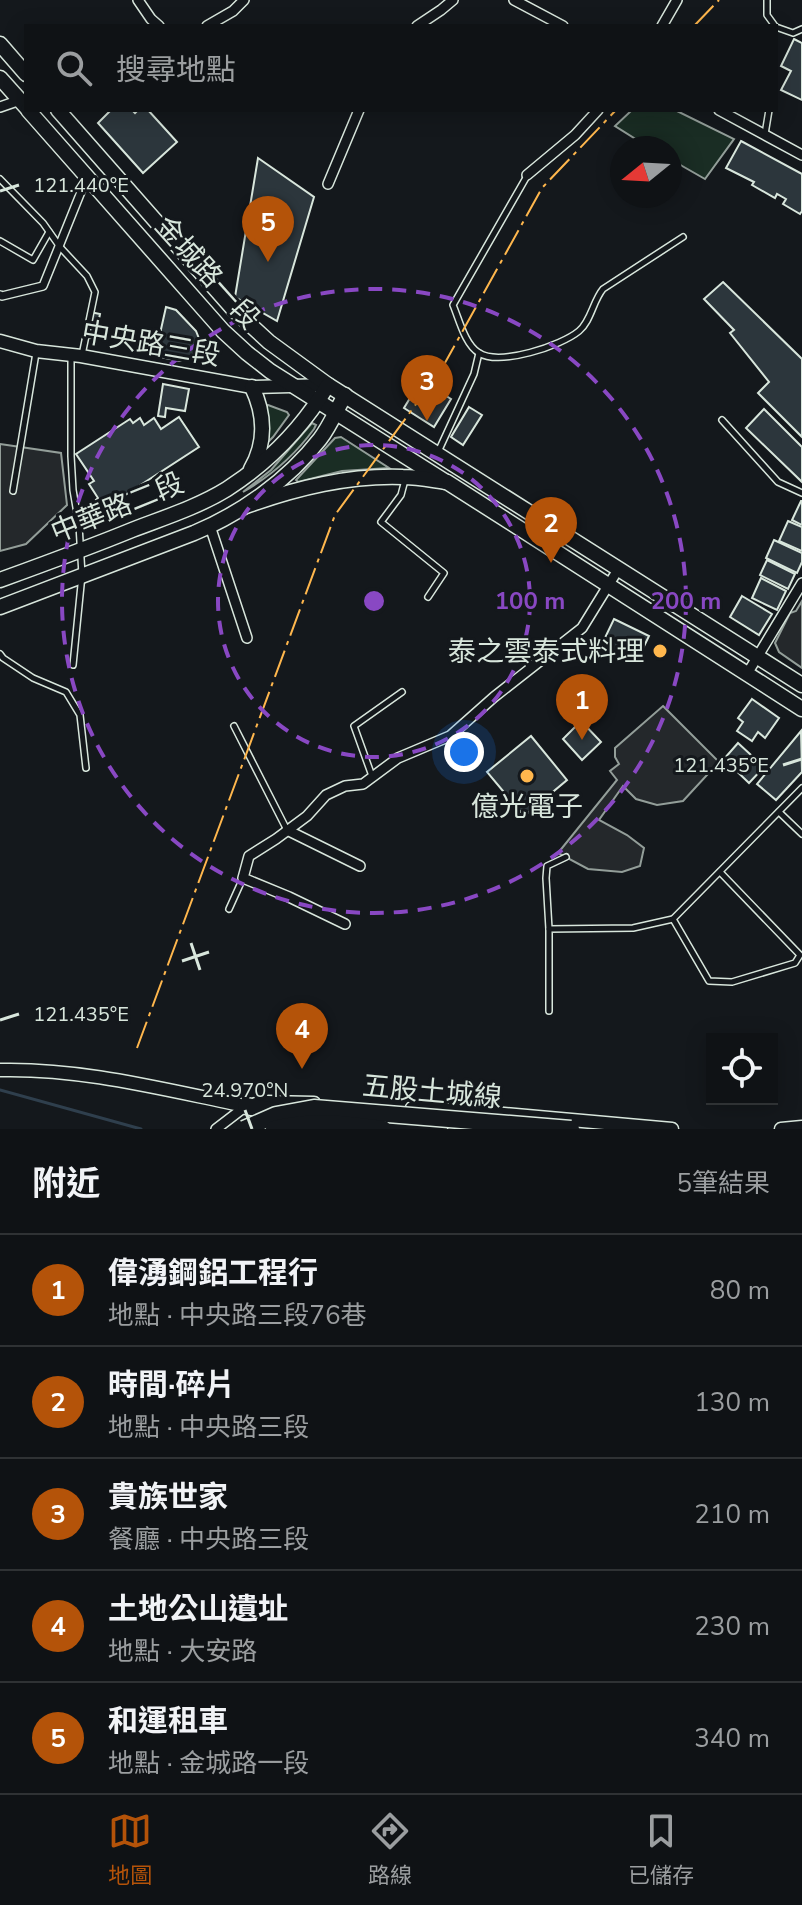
<!DOCTYPE html>
<html lang="zh-TW">
<head>
<meta charset="utf-8">
<style>
	:root { --surface:#0f1215; --page:#181b1e; --text:#f1f3f6; --muted:#9b9ea0; --line:#2f3234; --accent:#b45309 }
	body { margin:0; font-family:"Nunito Sans","Noto Sans TC",sans-serif; background:var(--page); color:var(--text) }
	.controls { position:absolute; right:24px; bottom:24px; display:grid; overflow:hidden; border-radius:0px; box-shadow:0 4px 20px #0003 }
	.controls button { width:72px; height:72px; display:grid; place-items:center; padding:0; border:0; border-bottom:2px solid var(--line); background:var(--surface); color:var(--text); font:40px sans-serif }
	.compass { position:absolute; left:610px; top:136px; width:72px; height:72px; border-radius:50%; background:var(--surface); box-shadow:0 4px 20px #0003; rotate:252deg }
	.you { position:absolute; left:464px; top:752px; width:28px; height:28px; margin:-20px; border:6px solid #fff; border-radius:50%; background:#1a73e8; box-shadow:0 0 0 12px #1a73e833 }
	.badge { display:grid; place-items:center; width:52px; height:52px; border-radius:50%; background:var(--accent); color:#fff; font-size:26px; font-weight:700 }
	.pin { position:absolute; translate:-50% -66px; filter:drop-shadow(0 2px 4px #0008) }
	.pin::after { content:''; position:absolute; top:42px; width:28px; height:24px; background:inherit; clip-path:polygon(0 0,100% 0,50% 100%) }
	.list { margin:0; padding:0; list-style:none }
	h2 { display:flex; justify-content:space-between; align-items:center; height:104px; margin:0; padding:0 32px; font-size:34px }
	h2 small { font-size:26px; font-weight:400; color:var(--muted) }
	.list li { display:grid; grid-template-columns:52px 1fr auto; gap:24px; align-items:center; box-sizing:border-box; height:112px; padding:0 32px; border-top:2px solid var(--line) }
	.list b { display:block; font-size:30px; white-space:nowrap }
	.list p { margin:0; font-size:26px; white-space:nowrap; color:var(--muted) }
	.list em { font-size:26px; font-style:normal; color:var(--muted) }
	.icon { flex:none; width:44px; height:44px; fill:none; stroke:currentColor; stroke-width:2; stroke-linecap:round; stroke-linejoin:round }
	.map { position:relative; flex:none; width:802px; height:1129px; overflow:hidden }
	.search { position:absolute; background:var(--surface); box-shadow:0 4px 20px #0003; left:24px; right:24px; top:24px; height:88px; display:flex; align-items:center; gap:20px; box-sizing:border-box; padding:0 28px; border-radius:0px; color:var(--muted); font-size:30px }
	.sheet { height:664px; background:var(--surface) }
	nav { display:flex; justify-content:space-around; align-items:center; box-sizing:border-box; height:112px; border-top:2px solid var(--line); background:var(--surface); font-size:22px; color:var(--muted) }
	nav a { display:grid; justify-items:center; gap:4px }
	nav .on { color:var(--accent) }
	.map>svg:first-child { display:block }
</style>
</head>
<body>
<div class="map">
<svg width="802" height="1129" viewBox="0 0 802 1129">
	<rect width="100%" height="100%" fill="#14181c"/>
	<!-- green -->
	<g fill="#1a2d24" stroke="#939e99" stroke-width="2">
		<path d="M 632,110 L 675,110 L 734,139 L 705,179 L 670,159 L 670,148 L 650,148 L 615,126 Z"/>
		<path d="M 268,405 L 287,412 L 289,415 L 273,437 L 266,444 L 266,407 Z"/>
		<path d="M 312,423 L 316,425 L 314,429 C 295,455 271,476 243,492 L 271,470 Z"/>
		<path d="M 341,437 L 389,468 L 342,471 L 298,482 L 296,480 L 335,438 Z"/>
	</g>
	<!-- parking -->
	<g fill="#24282b" stroke="#939e99" stroke-width="2">
		<path d="M 0,444 L 61,453 L 67,505 L 26,544 L 0,551 Z"/>
		<path d="M 802,601 L 802,668 L 779,652 L 775,643 L 790,613 L 796,611 Z"/>
		<path d="M 663,706 L 719,762 L 683,801 L 657,805 L 636,799 L 623,786 L 599,820 L 627,835 L 644,848 L 640,866 L 622,872 L 588,869 L 558,853 L 617,780 L 610,771 L 619,764 L 615,757 L 615,748 Z"/>
	</g>
	<g fill="none" stroke-linecap="round" stroke-linejoin="round">
		<!-- stream -->
		<path stroke="#2f3f4d" stroke-width="3" d="M 0,1090 L 141,1129"/>
	</g>
	<!-- building -->
	<g fill="#2c363c" stroke="#d8e6dc" stroke-width="2">
		<path d="M 794,39 L 802,43 L 802,100 L 781,90 L 791,71 L 781,66 Z"/>
		<path d="M 111,110 L 132,110 L 135,113 L 138,110 L 148,110 L 177,142 L 143,173 L 98,123 Z"/>
		<path d="M 741,141 L 802,174 L 802,211 L 800,214 L 783,204 L 786,199 L 777,194 L 775,198 L 752,185 L 754,182 L 726,168 Z"/>
		<path d="M 258,158 L 314,197 L 277,321 L 235,297 Z"/>
		<path d="M 723,282 L 802,359 L 802,437 L 758,393 L 769,382 L 730,333 L 734,330 L 704,299 Z"/>
		<path d="M 166,307 L 176,310 L 196,331 L 200,341 L 198,349 L 189,358 L 180,361 L 155,356 Z"/>
		<path d="M 90,312 L 100,314 L 95,339 L 85,337 Z"/>
		<path d="M 421,380 L 451,399 L 434,427 L 404,408 Z"/>
		<path d="M 163,384 L 189,389 L 185,411 L 166,408 L 165,417 L 158,416 Z"/>
		<path d="M 469,407 L 482,415 L 463,445 L 451,437 Z"/>
		<path d="M 764,409 L 802,447 L 802,482 L 746,428 Z"/>
		<path d="M 179,417 L 199,447 L 102,510 L 96,500 L 98,498 L 89,484 L 94,481 L 76,454 L 130,419 L 133,423 L 140,418 L 144,425 L 154,418 L 161,429 Z"/>
		<path d="M 801,501 L 802,501 L 802,525 L 792,520 Z"/>
		<path d="M 788,521 L 802,527 L 802,551 L 779,541 Z"/>
		<path d="M 774,540 L 802,553 L 802,562 L 797,573 L 766,558 Z"/>
		<path d="M 767,560 L 795,574 L 788,589 L 760,575 Z"/>
		<path d="M 761,578 L 786,591 L 777,610 L 752,598 Z"/>
		<path d="M 742,596 L 772,614 L 759,635 L 730,617 Z"/>
		<path d="M 614,619 L 649,636 L 636,663 L 601,646 Z"/>
		<path d="M 752,699 L 779,718 L 765,738 L 758,732 L 752,741 L 737,731 L 743,722 L 738,718 Z"/>
		<path d="M 581,721 L 601,742 L 582,760 L 563,739 Z"/>
		<path d="M 801,731 L 802,772 L 776,800 L 757,784 Z"/>
		<path d="M 531,736 L 567,780 L 524,816 L 487,772 Z"/>
		<path d="M 738,743 L 764,767 L 749,783 L 724,759 Z"/>
	</g>
	<g fill="none" stroke-linecap="round" stroke-linejoin="round">
		<!-- service casing -->
		<g stroke="#d8e6dc" stroke-width="8">
			<g id="service">
				<path d="M 767,0 L 767,15 L 775,26"/>
				<path d="M 776,27 L 793,33 L 802,29"/>
				<path d="M 765,134 L 769,110"/>
				<path d="M 527,176 L 453,305 C 459,319 465,345 479,353 C 500,366 561,346 579,331 C 591,321 593,301 603,289 L 683,237"/>
				<path d="M 0,179 L 43,223 L 60,247 L 87,276 L 95,292 L 82,355"/>
				<path d="M 0,241 L 33,260 L 49,232"/>
				<path d="M 71,355 L 71,456 L 73,490 L 79,525 L 82,575 L 73,665"/>
				<path d="M 722,420 L 778,482 L 802,493"/>
				<path d="M 438,452 L 474,374 L 479,353"/>
				<path d="M 405,480 L 401,495 L 381,522 L 444,573 L 428,597"/>
				<path d="M 13,491 L 36,353"/>
				<path d="M 0,654 L 3,658 L 33,678 L 66,692 L 80,715 L 86,768"/>
				<path d="M 234,726 L 287,830"/>
				<path d="M 372,776 L 354,726 L 402,692"/>
				<path d="M 779,812 L 802,834"/>
				<path d="M 229,909 L 243,878"/>
				<path d="M 673,919 L 709,981 L 732,982 L 795,963 L 800,955 L 720,872"/>
				<path d="M 549,929 L 546,878 L 547,866 L 566,857"/>
				<path d="M 549,1011 L 549,929 L 633,928 L 673,919 L 802,788"/>
			</g>
		</g>
		<!-- pedestrian casing -->
		<g stroke="#d8e6dc" stroke-width="10">
			<path id="pedestrian" d="M 0,295 L 2,296 L 43,286 L 87,177"/>
		</g>
		<!-- minor casing -->
		<g stroke="#d8e6dc" stroke-width="12">
			<g id="minor">
				<path d="M 138,0 L 151,19 L 159,26"/>
				<path d="M 514,0 L 563,26"/>
				<path d="M 207,26 L 233,11 L 244,0"/>
				<path d="M 417,26 L 441,10 L 453,0"/>
				<path d="M 662,26 L 677,0"/>
				<path d="M 0,107 L 23,99"/>
				<path d="M 719,110 L 802,155"/>
				<path d="M 527,175 L 575,135 L 598,110"/>
				<path d="M 328,184 L 359,110"/>
				<path d="M 210,526 L 247,638"/>
				<path d="M 747,674 L 802,583"/>
				<path d="M 287,830 L 360,866"/>
				<path d="M 345,924 L 289,897 L 243,878 L 249,856 L 276,839 L 307,816 L 326,795 L 345,786 L 363,784 L 398,758 L 450,736 L 494,697 L 582,628 L 619,568"/>
				<path d="M 216,1129 L 246,1106"/>
			</g>
		</g>
		<!-- tertiary casing -->
		<g stroke="#d8e6dc" stroke-width="15">
			<g id="tertiary">
				<path d="M 0,341 L 36,351 L 81,356 L 252,387 L 328,385"/>
				<path d="M 0,1070 C 83,1068 165,1090 246,1106 L 252,1109"/>
				<path d="M 256,1104 L 267,1102 L 314,1103"/>
				<path d="M 412,1108 L 470,1111 L 672,1129"/>
				<path d="M 781,1129 L 802,1127"/>
			</g>
		</g>
		<!-- secondary casing -->
		<g stroke="#d8e6dc" stroke-width="17">
			<g id="secondary">
				<path d="M 0,44 L 26,74"/>
				<path d="M 0,78 L 26,107"/>
				<path d="M 28,110 L 223,331 L 247,353 L 270,371 L 446,482"/>
				<path d="M 58,110 L 233,309 L 269,342 L 328,385"/>
			</g>
		</g>
		<!-- primary casing -->
		<g stroke="#d8e6dc" stroke-width="17">
			<g id="primary">
				<path d="M 251,469 C 266,443 265,414 252,387"/>
				<path d="M 246,506 C 297,488 349,475 403,477 C 418,477 432,480 447,482 L 802,709"/>
				<path d="M 0,580 C 44,564 88,548 132,530 C 163,518 198,507 227,489 C 269,462 303,427 328,385 L 802,685"/>
				<path d="M 0,607 L 194,533 C 242,513 288,480 320,439 C 330,426 337,409 345,395"/>
			</g>
		</g>
		<!-- trunk casing -->
		<g stroke="#d8e6dc" stroke-width="19">
			<g id="trunk">
				<path d="M 246,1106 L 286,1113"/>
				<path d="M 369,1123 L 439,1129"/>
			</g>
		</g>
		<!-- service -->
		<use href="#service" stroke="#14181c" stroke-width="5"/>
		<!-- pedestrian -->
		<use href="#pedestrian" stroke="#14181c" stroke-width="7"/>
		<!-- minor -->
		<use href="#minor" stroke="#14181c" stroke-width="9"/>
		<!-- tertiary -->
		<use href="#tertiary" stroke="#14181c" stroke-width="12"/>
		<!-- secondary -->
		<use href="#secondary" stroke="#14181c" stroke-width="14"/>
		<!-- primary -->
		<use href="#primary" stroke="#14181c" stroke-width="14"/>
		<!-- trunk -->
		<use href="#trunk" stroke="#14181c" stroke-width="16"/>
		<!-- trunk-bridge casing -->
		<g stroke="#d8e6dc" stroke-width="19" stroke-linecap="butt">
			<g id="trunk-bridge">
				<path d="M 244,1129 L 276,1115 L 314,1108 L 571,1129"/>
				<path d="M 274,1129 C 311,1120 345,1123 383,1129"/>
			</g>
		</g>
		<!-- trunk-bridge -->
		<use href="#trunk-bridge" stroke="#14181c" stroke-width="16"/>
		<!-- power -->
		<g stroke="#ffb74d" stroke-width="2" stroke-dasharray="28 6 4 6" stroke-linecap="butt">
			<path d="M 694,26 L 719,0"/>
			<path d="M 137,1048 L 335,515 L 441,370 L 542,188 L 616,110"/>
		</g>
	</g>
	<!-- ticks -->
	<path fill="none" stroke="#d8e6dc" stroke-width="3" d="M 0,191 L 19,185M 783,765 L 802,759M 191,943 L 200,970M 182,961 L 209,952M 0,1020 L 19,1014M 245,1110 L 252,1129"/>
	<!-- distance rings -->
	<g fill="none" stroke="#8948c3" stroke-width="4" stroke-dasharray="14 10">
		<circle cx="374" cy="601" r="156"/>
		<circle cx="374" cy="601" r="312"/>
	</g>
	<!-- markers -->
	<g fill="#ffb74d" stroke="#14181c" stroke-width="3">
		<circle cx="660" cy="651" r="8"/>
		<circle cx="527" cy="776" r="8"/>
	</g>
	<g text-anchor="middle" stroke-width="6" stroke-linejoin="round" paint-order="stroke">
		<!-- street labels -->
		<g font-size="28" fill="#d8e6dc" stroke="#14181c">
			<text transform="translate(208 272) rotate(48)" y="10">金城路一段</text>
			<text transform="translate(151 343) rotate(10)" y="10">中央路三段</text>
			<text transform="translate(117 507) rotate(-22)" y="10">中華路二段</text>
			<text transform="translate(432 1091) rotate(5)" y="10">五股土城線</text>
		</g>
		<!-- poi labels -->
		<g font-size="28" fill="#d8e6dc" stroke="#14181c" text-anchor="end">
			<text x="644" y="661">泰之雲泰式料理</text>
			<text x="527" y="816" text-anchor="middle">億光電子</text>
		</g>
	</g>
	<g font-size="20" text-anchor="middle" fill="#d8e6dc" stroke="#14181c" stroke-width="6" stroke-linejoin="round" paint-order="stroke">
		<text x="81" y="192">121.440°E</text>
		<text x="721" y="772">121.435°E</text>
		<text x="81" y="1021">121.435°E</text>
		<text x="245" y="1097">24.970°N</text>
	</g>
	<circle cx="374" cy="601" r="12" fill="#8948c3" stroke="#14181c" stroke-width="4"/>
	<g font-size="24" text-anchor="middle" font-weight="bold" fill="#8948c3" stroke="#14181c" stroke-width="6" stroke-linejoin="round" paint-order="stroke">
		<text x="530" y="609">100 m</text>
		<text x="686" y="609">200 m</text>
	</g>
</svg>
<div class="controls">
<button><svg class="icon" aria-label="locate" viewBox="0 0 24 24"><circle cx="12" cy="12" r="6"/><path d="M12 2v4M12 18v4M2 12h4M18 12h4"/></svg></button>
</div>
<svg class="compass" viewBox="-18 -18 36 36"><path d="M0-13l5 13h-10z" fill="#e53935"/><path d="M0 13l5-13h-10z" fill="#9b9ea0"/></svg>
<div class="you"></div>
<div class="pin badge" style="left:582px;top:740px">1</div>
<div class="pin badge" style="left:551px;top:563px">2</div>
<div class="pin badge" style="left:427px;top:421px">3</div>
<div class="pin badge" style="left:302px;top:1069px">4</div>
<div class="pin badge" style="left:268px;top:262px">5</div>
<div class="search"><svg class="icon" aria-label="search" viewBox="0 0 24 24"><circle cx="10" cy="10" r="6"/><path d="M15 15l6 6"/></svg>搜尋地點</div>
</div>
<section class="sheet">
<h2>附近<small>5筆結果</small></h2>
<ul class="list">
<li><span class="badge">1</span><div><b>偉湧鋼鋁工程行</b><p>地點 · 中央路三段76巷</p></div><em>80 m</em></li>
<li><span class="badge">2</span><div><b>時間·碎片</b><p>地點 · 中央路三段</p></div><em>130 m</em></li>
<li><span class="badge">3</span><div><b>貴族世家</b><p>餐廳 · 中央路三段</p></div><em>210 m</em></li>
<li><span class="badge">4</span><div><b>土地公山遺址</b><p>地點 · 大安路</p></div><em>230 m</em></li>
<li><span class="badge">5</span><div><b>和運租車</b><p>地點 · 金城路一段</p></div><em>340 m</em></li>
</ul>
</section>
<nav>
<a class="on"><svg class="icon" aria-label="map" viewBox="0 0 24 24"><path d="M3 6l6-2 6 2 6-2v14l-6 2-6-2-6 2zM9 4v14M15 6v14"/></svg>地圖</a>
<a><svg class="icon" aria-label="directions" viewBox="0 0 24 24"><path d="M12 3l9 9-9 9-9-9zM9 14v-3h6M13 9l2 2-2 2"/></svg>路線</a>
<a><svg class="icon" aria-label="saved" viewBox="0 0 24 24"><path d="M7 4h10v16l-5-4-5 4z"/></svg>已儲存</a>
</nav>
</body>
</html>
